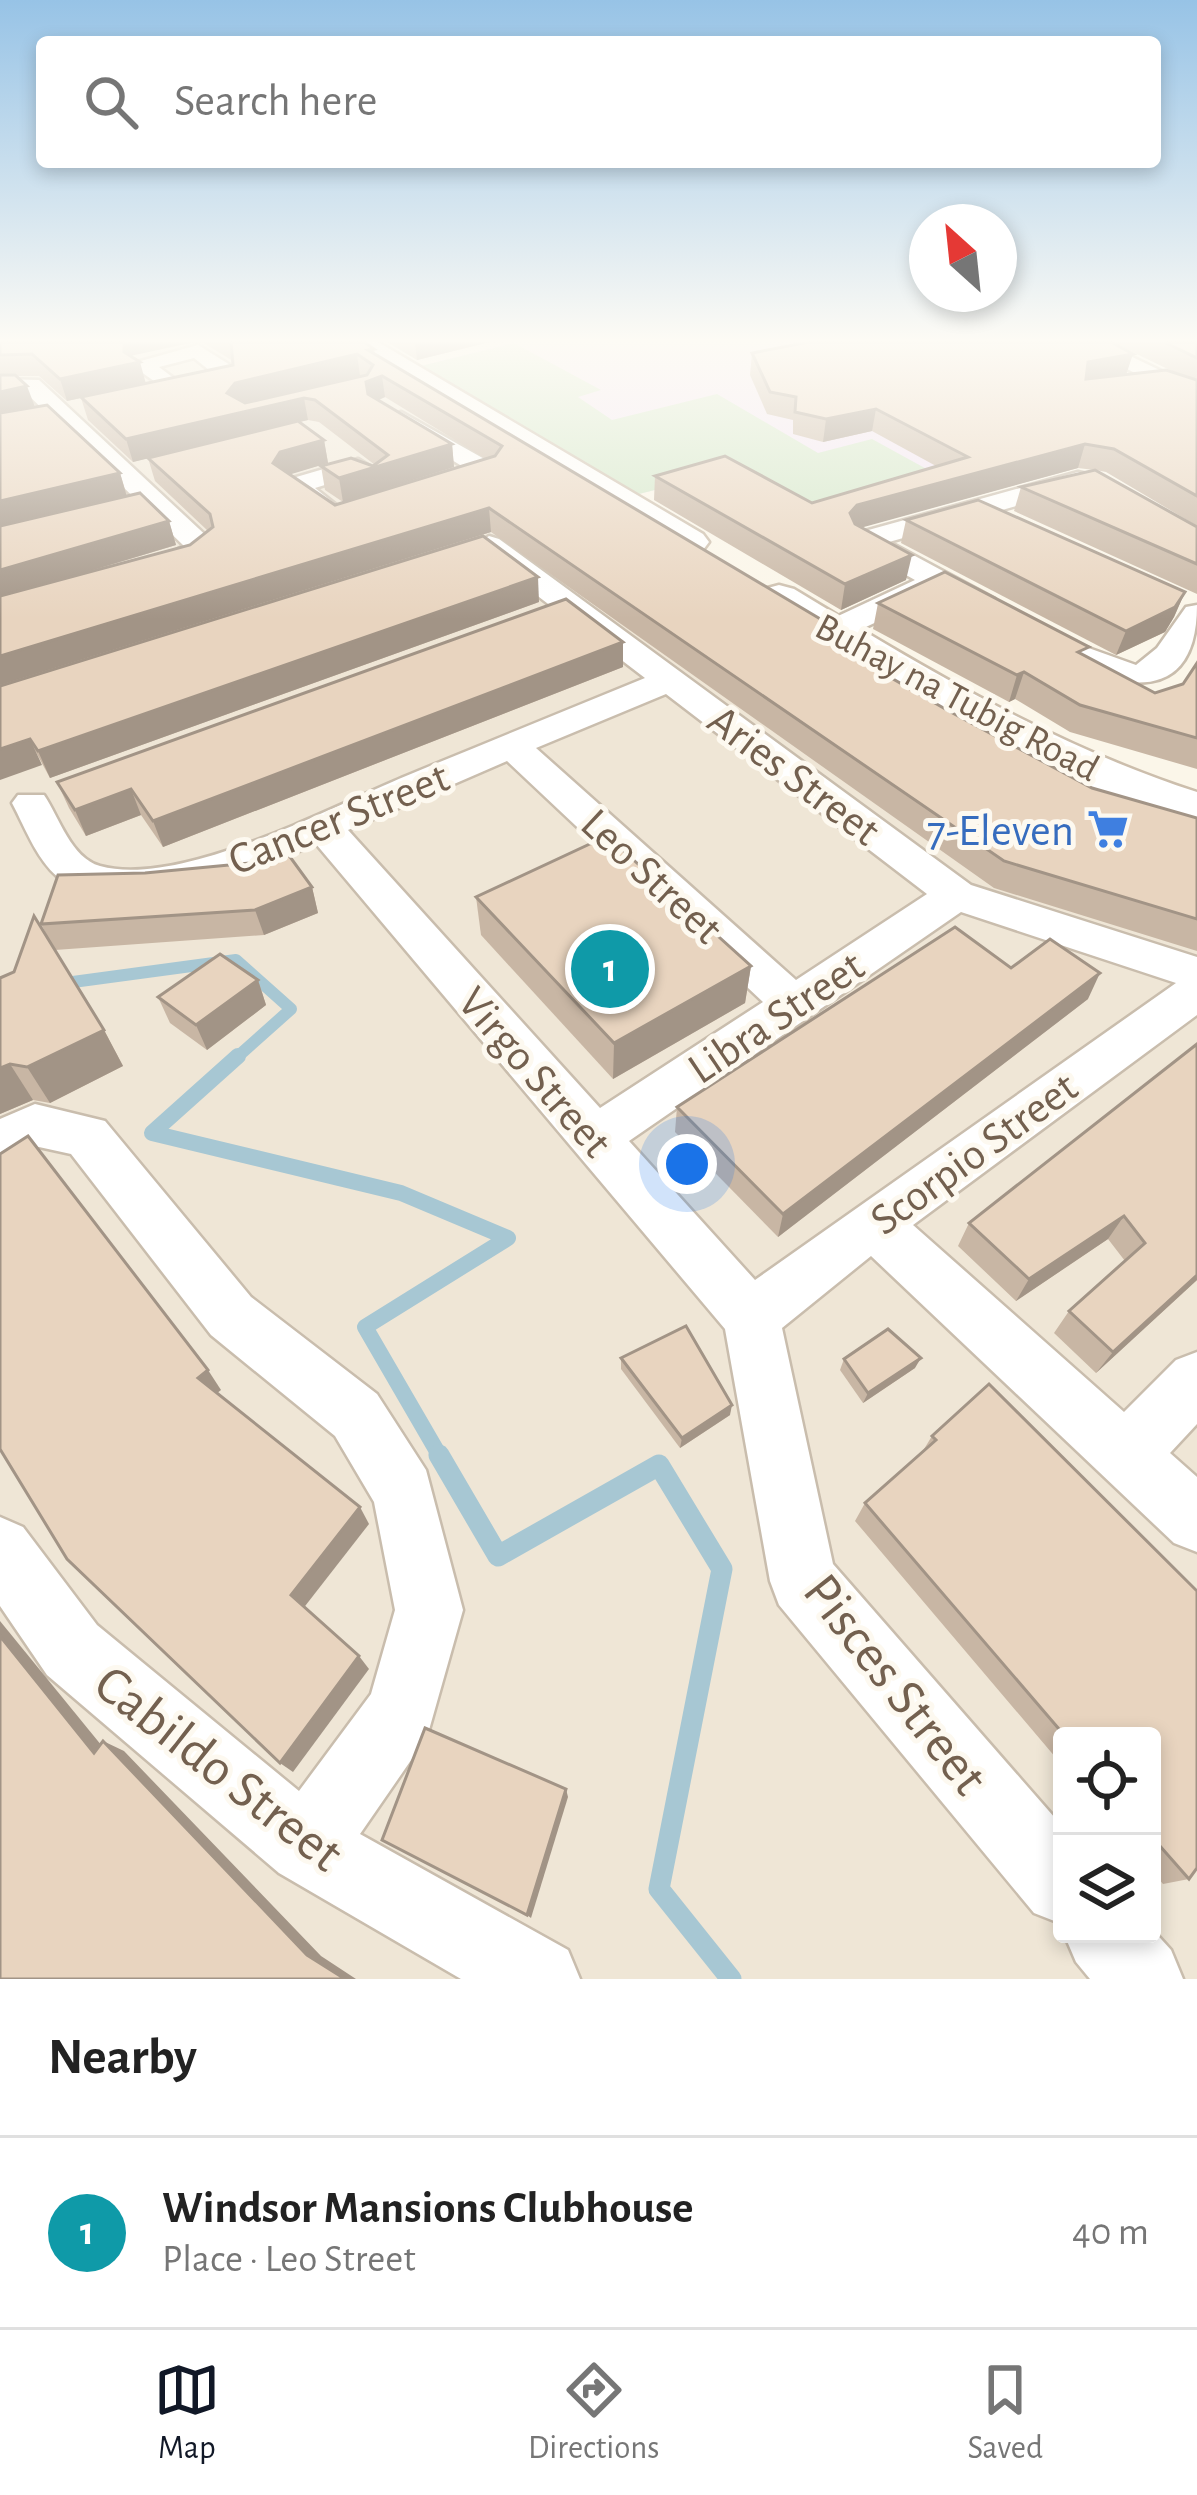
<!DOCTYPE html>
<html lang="en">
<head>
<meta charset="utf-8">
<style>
	:root { --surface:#fff; --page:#f2f2f2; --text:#222; --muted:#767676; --line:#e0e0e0; --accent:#111827 }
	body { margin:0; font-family:"Alegreya Sans",sans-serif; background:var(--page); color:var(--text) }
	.controls { position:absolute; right:36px; bottom:36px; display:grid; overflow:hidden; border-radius:12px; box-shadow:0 6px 18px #0003 }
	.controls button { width:108px; height:108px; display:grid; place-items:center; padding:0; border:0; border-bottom:3px solid var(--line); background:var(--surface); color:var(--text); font:60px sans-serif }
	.compass { position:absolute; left:909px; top:204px; width:108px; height:108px; border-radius:50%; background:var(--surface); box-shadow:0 6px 18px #0003; rotate:333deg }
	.you { position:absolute; left:687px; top:1164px; width:42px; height:42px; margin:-30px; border:9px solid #fff; border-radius:50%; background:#1a73e8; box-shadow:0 0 0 18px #1a73e833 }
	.badge { display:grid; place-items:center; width:78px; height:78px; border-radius:50%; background:var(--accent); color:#fff; font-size:39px; font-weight:700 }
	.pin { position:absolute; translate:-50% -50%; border:6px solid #fff; box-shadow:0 3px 12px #0006 }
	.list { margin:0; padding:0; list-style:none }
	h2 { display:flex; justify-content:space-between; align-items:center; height:156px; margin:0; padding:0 48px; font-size:51px }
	h2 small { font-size:39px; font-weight:400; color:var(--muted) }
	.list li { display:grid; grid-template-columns:78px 1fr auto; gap:36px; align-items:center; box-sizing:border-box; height:192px; padding:0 48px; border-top:3px solid var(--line) }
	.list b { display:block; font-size:45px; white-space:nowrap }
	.list p { margin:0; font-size:39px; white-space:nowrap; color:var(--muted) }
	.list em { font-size:39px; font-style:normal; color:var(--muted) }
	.icon { flex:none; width:66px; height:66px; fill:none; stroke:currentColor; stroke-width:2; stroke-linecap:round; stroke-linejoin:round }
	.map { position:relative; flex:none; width:1197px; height:1979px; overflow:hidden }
	.search { position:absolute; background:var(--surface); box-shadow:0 6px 18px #0003; left:36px; right:36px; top:36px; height:132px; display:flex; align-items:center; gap:30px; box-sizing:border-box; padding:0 42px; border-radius:12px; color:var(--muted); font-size:45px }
	.sheet { height:348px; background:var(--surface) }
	nav { display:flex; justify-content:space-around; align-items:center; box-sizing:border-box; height:168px; border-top:3px solid var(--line); background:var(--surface); font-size:33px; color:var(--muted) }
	nav a { display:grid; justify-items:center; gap:6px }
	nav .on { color:var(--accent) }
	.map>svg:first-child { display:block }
</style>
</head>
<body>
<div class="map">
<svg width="1197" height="1979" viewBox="0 0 1197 1979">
	<rect width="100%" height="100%" fill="#fbf6e9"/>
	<!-- residential -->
	<path fill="#efe6d6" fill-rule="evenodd" d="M 121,342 L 320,342 L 1197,889 L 1197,1979 L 0,1979 L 0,360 ZM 1062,1736 L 1152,1736 L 1152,1934 L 1062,1934 Z"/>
	<!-- education -->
	<path fill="#f3e6f7" d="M 513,342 L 938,342 L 1087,436 L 803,519 L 726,472 L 639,494 L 421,366 Z"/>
	<!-- green -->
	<path fill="#d2e7c9" d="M 514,343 L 601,390 L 578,397 L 612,420 L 717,394 L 818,453 L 872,439 L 943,478 L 803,519 L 726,472 L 639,494 L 421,366 Z"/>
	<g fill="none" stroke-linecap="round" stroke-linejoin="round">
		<!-- stream-far2 -->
		<path stroke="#a7c7d3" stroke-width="12" d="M 58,984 L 236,960 L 291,1009 L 235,1059"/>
		<!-- stream-far1 -->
		<path stroke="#a7c7d3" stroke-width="16" d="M 238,1056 L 152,1133 L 401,1193 L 508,1238 L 365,1327 L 441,1458"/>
		<!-- stream -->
		<path stroke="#a7c7d3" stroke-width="21" d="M 439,1455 L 498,1556 L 659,1465 L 722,1569 L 659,1889 L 731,1979"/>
		<!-- street casing -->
		<g stroke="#c9bdad" stroke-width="5">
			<g id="street">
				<path d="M 1073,342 L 1101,342 L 1197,388 L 1197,404 Z"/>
				<path d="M 198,345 L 235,368 L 234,383 L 175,396 L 130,364 ZM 194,358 L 214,374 L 179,382 L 159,367 Z"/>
				<path d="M 0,379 L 39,380 L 213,542 L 217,548 L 213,554 L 170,572 L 150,572 L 145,566 L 184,546 L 25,392 L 0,393 Z"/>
				<path d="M 401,412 L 495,465 L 499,470 L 495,475 L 443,491 L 434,489 L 430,483 L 434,477 L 465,468 L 393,424 L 389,419 Z"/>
				<path d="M 358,459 L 371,467 L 367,472 L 315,488 L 349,515 L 345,521 L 325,521 L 282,486 L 286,480 Z"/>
				<path d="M 1078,472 L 1087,474 L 1091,480 L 1087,486 L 889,542 L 995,599 L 999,606 L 995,613 L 973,613 L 937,593 L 843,638 L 821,638 L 816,631 L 821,624 L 915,580 L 854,546 L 850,540 L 854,534 Z"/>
				<path d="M 489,536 L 499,539 L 971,885 L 1197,957 L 1197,1015 L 913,1225 L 1124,1412 L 1176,1360 L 1197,1352 L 1197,1424 L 1170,1453 L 1197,1477 L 1197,1552 L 1174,1543 L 871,1256 L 782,1328 L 833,1564 L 1062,1826 L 1062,1924 L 1034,1913 L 779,1605 L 770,1581 L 725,1329 L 316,844 C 254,870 126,924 63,881 C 38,864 26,829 12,803 L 18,795 L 44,795 C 59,817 71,858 100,866 C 180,888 331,807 406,776 C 485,743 565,711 645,678 L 479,551 L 475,545 ZM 666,694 L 927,894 L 796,980 L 536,748 ZM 507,761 L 763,1002 L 600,1108 L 348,830 ZM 961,912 L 1176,983 L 755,1280 L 629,1141 Z"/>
				<path d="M 1197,605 C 1197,704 1123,692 1058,658 L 1053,651 L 1069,641 L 1136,665 L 1157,648 L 1186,607 Z"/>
				<path d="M 35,1104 L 105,1121 L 251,1297 L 377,1394 L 426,1470 L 463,1610 L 427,1737 L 360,1834 L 568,1950 L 580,1979 L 461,1979 L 279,1873 L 47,1675 L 0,1606 L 0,1517 L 23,1527 L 97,1625 L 299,1791 L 371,1694 L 395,1610 L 374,1502 L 335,1436 L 211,1335 L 71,1154 L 39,1147 L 0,1164 L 0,1119 Z"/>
				<path d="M 1152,1929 L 1171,1950 L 1183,1979 L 1090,1979 L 1076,1962 L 1064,1934 L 1152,1934 Z"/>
			</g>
		</g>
		<!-- secondary casing -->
		<g stroke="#ccbeac" stroke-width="5">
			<g id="secondary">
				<path d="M 341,342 L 378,342 L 703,534 L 709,542 L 703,550 L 675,550 Z"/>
				<path d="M 779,585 L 794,589 C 923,667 1053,746 1197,792 L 1197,827 C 1040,786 899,694 764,607 L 758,598 L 764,589 Z"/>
			</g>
		</g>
		<!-- street -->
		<use href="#street" fill="#fff" fill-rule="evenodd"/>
		<!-- secondary -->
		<use href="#secondary" fill="#fff" fill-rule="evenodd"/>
	</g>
	<!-- wall -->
	<g fill="#c8b6a4" fill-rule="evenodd">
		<path d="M 0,342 L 131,356 L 146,383 L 233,365 L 233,361 L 202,342 L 364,342 L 374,349 L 375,354 L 851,655 L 947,710 L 1092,788 L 1197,818 L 1197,951 L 994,888 L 491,532 L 0,685 ZM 16,376 L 39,376 L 67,401 L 81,398 L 88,420 L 133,462 L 148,458 L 155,481 L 208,531 L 190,545 L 61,580 L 176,545 L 169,521 L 127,496 L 120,473 L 35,407 ZM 385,397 L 486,459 L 335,505 L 289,474 L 328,463 L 324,440 L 299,422 L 308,420 L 319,422 L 375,465 L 321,466 L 325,490 L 343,502 L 454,467 L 452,444 L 379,400 Z"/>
		<path d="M 387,342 L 490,342 L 417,360 Z"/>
		<path d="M 792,342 L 1111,342 L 1126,375 L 1178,374 L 1112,342 L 1197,342 L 1197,526 L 1106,472 L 1096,470 L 1197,527 L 1197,594 L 1014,511 L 1021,487 L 1094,470 L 1078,468 L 861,527 L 906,580 L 841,610 L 654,500 L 655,476 L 812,503 L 936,466 L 872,431 L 823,442 L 793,434 L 793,420 L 767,414 L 750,375 L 752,353 L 797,345 Z"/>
		<path d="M 906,520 L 1185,592 L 1174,617 L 1165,632 L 1116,655 L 901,543 Z"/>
		<path d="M 539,602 L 50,778 L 0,686 Z"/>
		<path d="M 878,603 L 1086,656 L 1155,693 L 1183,684 L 1197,663 L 1197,769 L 1070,732 L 1015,699 L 1009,702 L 873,629 Z"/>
		<path d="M 623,642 L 623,667 L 163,847 L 141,815 L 86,836 L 69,808 L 57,782 Z"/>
		<path d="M 312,887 L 318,913 L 264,935 L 55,950 L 104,1030 L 123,1066 L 50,1103 L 33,1100 L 0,1114 L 0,978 L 14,972 L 54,949 L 41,924 Z"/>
		<path d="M 476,897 L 751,966 L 745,1003 L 613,1079 L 481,935 Z"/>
		<path d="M 1011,968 L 1088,999 L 778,1237 L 675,1132 L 677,1107 Z"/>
		<path d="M 258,980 L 266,1005 L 207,1050 L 170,1023 L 158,997 Z"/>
		<path d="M 1197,1044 L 1197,1280 L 1096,1373 L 1054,1333 L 1069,1311 L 1125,1261 L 1108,1239 L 1016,1301 L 958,1246 L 969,1223 Z"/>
		<path d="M 621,1358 L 730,1415 L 680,1448 L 621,1369 Z"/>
		<path d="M 844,1359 L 915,1368 L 863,1403 L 840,1370 Z"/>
		<path d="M 932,1436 L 1197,1591 L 1189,1879 L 1163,1884 L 1152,1871 L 1152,1736 L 1062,1736 L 1062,1765 L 855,1521 L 865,1503 L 921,1454 Z"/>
	</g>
	<!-- shaded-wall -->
	<g fill="#a29486">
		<path d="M 124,342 L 195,342 L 130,356 L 140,362 L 146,384 L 67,401 L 60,379 L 124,352 Z"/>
		<path d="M 415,342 L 490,342 L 417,360 Z"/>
		<path d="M 357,354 L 360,376 L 304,398 L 308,420 L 133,462 L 126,439 L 227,393 L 235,383 Z"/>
		<path d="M 1133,354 L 1126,375 L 1081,384 L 1088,362 Z"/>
		<path d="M 382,376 L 385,397 L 369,404 L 366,382 Z"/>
		<path d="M 27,386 L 35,407 L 0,416 L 0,392 Z"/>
		<path d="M 876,409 L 872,431 L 823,442 L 826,419 Z"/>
		<path d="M 324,440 L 328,463 L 285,476 L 273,463 L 280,452 Z"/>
		<path d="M 452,444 L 454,467 L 343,502 L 339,478 Z"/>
		<path d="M 1085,444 L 1078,468 L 853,530 L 850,513 L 857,505 Z"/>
		<path d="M 120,473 L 127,497 L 0,527 L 0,501 Z"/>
		<path d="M 489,508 L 491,532 L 0,685 L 0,656 Z"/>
		<path d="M 169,521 L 176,545 L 0,598 L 0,570 Z"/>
		<path d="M 912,555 L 906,580 L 841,610 L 845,584 Z"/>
		<path d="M 538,577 L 539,602 L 50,778 L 38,751 Z"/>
		<path d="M 1185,592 L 1174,617 L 1165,632 L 1116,655 L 1126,631 Z"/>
		<path d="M 623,642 L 623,667 L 163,847 L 153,821 Z"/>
		<path d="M 1024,672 L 1015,699 L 1009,702 L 1017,675 Z"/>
		<path d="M 30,739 L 42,765 L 0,780 L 0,749 Z"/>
		<path d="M 131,789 L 141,815 L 86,836 L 75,810 Z"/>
		<path d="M 312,887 L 318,913 L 264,935 L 255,910 Z"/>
		<path d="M 751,966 L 745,1003 L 613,1079 L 614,1043 Z"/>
		<path d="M 1100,973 L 1088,999 L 778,1237 L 783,1214 Z"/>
		<path d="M 258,980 L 266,1005 L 207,1050 L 196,1025 Z"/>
		<path d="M 104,1030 L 123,1066 L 50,1103 L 27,1067 Z"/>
		<path d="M 10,1064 L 33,1100 L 0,1114 L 0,1068 Z"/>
		<path d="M 1124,1216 L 1108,1239 L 1016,1301 L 1029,1279 Z"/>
		<path d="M 1197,1275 L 1197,1280 L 1096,1373 L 1113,1352 Z"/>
		<path d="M 921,1358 L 915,1368 L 863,1403 L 868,1393 Z"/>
		<path d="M 208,1370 L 221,1390 L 211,1398 L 198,1378 Z"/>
		<path d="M 732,1405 L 730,1415 L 680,1448 L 682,1438 Z"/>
		<path d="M 360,1507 L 369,1524 L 302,1610 L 291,1595 Z"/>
		<path d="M 0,1621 L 115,1762 L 94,1753 L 0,1636 Z"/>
		<path d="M 359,1656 L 369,1669 L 293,1772 L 280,1763 Z"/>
		<path d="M 103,1741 L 124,1751 L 321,1956 L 356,1979 L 345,1979 L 307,1955 Z"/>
		<path d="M 566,1789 L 568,1797 L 531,1918 L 527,1915 Z"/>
	</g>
	<!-- building -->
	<g fill="#e8d4bf" stroke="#a29486" stroke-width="3" fill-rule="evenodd">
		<path d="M 0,342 L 124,342 L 124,352 L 140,362 L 60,379 L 32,354 L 0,355 Z"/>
		<path d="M 231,342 L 364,342 L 374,349 L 368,350 L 854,639 L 848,653 L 947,710 L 1092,788 L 1197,818 L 1197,919 L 1004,861 L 489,508 L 0,656 L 0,596 L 190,545 L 213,527 L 210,514 L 148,458 L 298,421 L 324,440 L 280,452 L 273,463 L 335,505 L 495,456 L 502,446 L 382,376 L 366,382 L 368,394 L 452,444 L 339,478 L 321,466 L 351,458 L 373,466 L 388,455 L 315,400 L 304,398 L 126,439 L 81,397 L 233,365 ZM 357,354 L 373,365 L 367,375 L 245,403 L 227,393 L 235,383 Z"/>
		<path d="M 809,342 L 1111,342 L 1133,354 L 1088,362 L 1086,379 L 1166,370 L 1197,380 L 1197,496 L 1114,449 L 1085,444 L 857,505 L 850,513 L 855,524 L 912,555 L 845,584 L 655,476 L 725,456 L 812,503 L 968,457 L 876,409 L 826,419 L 795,412 L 796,397 L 770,392 L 752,353 Z"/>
		<path d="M 1164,342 L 1197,342 L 1197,358 Z"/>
		<path d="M 0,375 L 15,375 L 27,386 L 0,392 Z"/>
		<path d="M 47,405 L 120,473 L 0,501 L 0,413 Z"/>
		<path d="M 1095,470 L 1197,527 L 1197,564 L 1021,487 Z"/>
		<path d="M 140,493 L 169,521 L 0,570 L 0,526 Z"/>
		<path d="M 978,500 L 1185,592 L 1175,607 L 1126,631 L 906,520 Z"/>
		<path d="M 483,536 L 538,577 L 38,751 L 30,739 L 0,749 L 0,686 Z"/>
		<path d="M 945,572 L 1089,647 L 1078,652 L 1155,693 L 1183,684 L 1197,663 L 1197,738 L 1080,705 L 1024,672 L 1017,675 L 878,603 Z"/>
		<path d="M 566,599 L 623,642 L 153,821 L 131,789 L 75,810 L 57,782 Z"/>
		<path d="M 607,836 L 751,966 L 614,1043 L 476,897 Z"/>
		<path d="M 285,850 L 312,887 L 255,910 L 41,924 L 58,875 L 145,873 L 250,863 Z"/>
		<path d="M 34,916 L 104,1030 L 27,1067 L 10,1064 L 0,1068 L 0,978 L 14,972 Z"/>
		<path d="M 955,927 L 1011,968 L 1050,939 L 1100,973 L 783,1214 L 677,1107 Z"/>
		<path d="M 220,954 L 258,980 L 196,1025 L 158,997 Z"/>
		<path d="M 1197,1044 L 1197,1275 L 1113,1352 L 1069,1311 L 1145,1243 L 1124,1216 L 1029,1279 L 969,1223 Z"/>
		<path d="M 28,1136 L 208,1370 L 198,1378 L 360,1507 L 291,1595 L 359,1656 L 280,1763 L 67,1559 L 0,1449 L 0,1154 Z"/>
		<path d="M 686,1326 L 732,1405 L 682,1438 L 621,1358 Z"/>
		<path d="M 888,1329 L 921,1358 L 868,1393 L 844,1359 Z"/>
		<path d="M 989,1384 L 1197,1591 L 1197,1868 L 1189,1879 L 1152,1837 L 1152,1736 L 1065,1736 L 865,1503 L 936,1440 L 932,1436 Z"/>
		<path d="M 0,1636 L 94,1753 L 103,1741 L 307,1955 L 345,1979 L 0,1979 Z"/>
		<path d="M 425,1728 L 566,1789 L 527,1915 L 382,1840 Z"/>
	</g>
	<!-- sky -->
	<linearGradient id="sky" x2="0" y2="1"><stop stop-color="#97c3e6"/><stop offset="0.55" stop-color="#fdfbf5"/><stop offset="1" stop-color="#fdfbf5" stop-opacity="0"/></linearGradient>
	<rect width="1197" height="619" fill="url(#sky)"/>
	<!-- icons -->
	<defs>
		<g id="supermarket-bare" transform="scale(3.24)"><path d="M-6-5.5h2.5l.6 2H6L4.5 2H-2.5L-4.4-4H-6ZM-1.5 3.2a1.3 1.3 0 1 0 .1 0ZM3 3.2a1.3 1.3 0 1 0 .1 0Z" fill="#3f7fe0" stroke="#fdf9f0" stroke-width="2.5" paint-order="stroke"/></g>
	</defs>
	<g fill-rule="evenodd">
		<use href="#supermarket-bare" x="1108" y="829"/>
	</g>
	<g text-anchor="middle" stroke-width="10" stroke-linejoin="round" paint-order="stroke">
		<!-- far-street labels -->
		<g font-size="39" fill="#73604f" stroke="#fdf9f0">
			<text transform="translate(958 696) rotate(28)" y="14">Buhay na Tubig Road</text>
		</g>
		<!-- street labels -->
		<g font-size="45" fill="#73604f" stroke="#fdf9f0">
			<text transform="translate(795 774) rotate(37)" y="16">Aries Street</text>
			<text transform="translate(338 817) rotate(-22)" y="16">Cancer Street</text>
			<text transform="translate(653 875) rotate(43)" y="16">Leo Street</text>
			<text transform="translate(775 1016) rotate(-34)" y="16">Libra Street</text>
			<text transform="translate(536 1071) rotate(49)" y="16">Virgo Street</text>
			<text transform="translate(973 1152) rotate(-36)" y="16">Scorpio Street</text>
		</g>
		<!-- shop labels -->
		<g font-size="45" fill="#366cbe" stroke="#fdf9f0" text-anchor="end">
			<text x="1074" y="845">7-Eleven</text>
		</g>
		<!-- near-street labels -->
		<g font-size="54" fill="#73604f" stroke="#fdf9f0">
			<text transform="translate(897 1683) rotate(52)" y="19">Pisces Street</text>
			<text transform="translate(220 1767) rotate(38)" y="19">Cabildo Street</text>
		</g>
	</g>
</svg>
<div class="controls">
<button><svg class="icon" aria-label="locate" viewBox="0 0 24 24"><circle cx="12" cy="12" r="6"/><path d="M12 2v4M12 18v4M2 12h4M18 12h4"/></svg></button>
<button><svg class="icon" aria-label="layers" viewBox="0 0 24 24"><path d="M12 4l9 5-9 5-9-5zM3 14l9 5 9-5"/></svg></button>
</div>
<svg class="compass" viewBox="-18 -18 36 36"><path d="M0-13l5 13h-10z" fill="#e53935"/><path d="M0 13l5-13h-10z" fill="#767676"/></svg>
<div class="you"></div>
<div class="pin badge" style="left:610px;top:969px;background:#0f9aa8">1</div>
<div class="search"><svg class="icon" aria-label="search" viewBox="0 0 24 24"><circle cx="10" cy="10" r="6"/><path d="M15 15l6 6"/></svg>Search here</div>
</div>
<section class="sheet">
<h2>Nearby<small></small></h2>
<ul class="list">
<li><span class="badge" style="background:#0f9aa8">1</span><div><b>Windsor Mansions Clubhouse</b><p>Place · Leo Street</p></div><em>40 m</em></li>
</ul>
</section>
<nav>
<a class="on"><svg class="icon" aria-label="map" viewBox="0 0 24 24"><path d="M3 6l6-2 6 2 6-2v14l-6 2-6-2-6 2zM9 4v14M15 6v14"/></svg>Map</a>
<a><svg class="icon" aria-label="directions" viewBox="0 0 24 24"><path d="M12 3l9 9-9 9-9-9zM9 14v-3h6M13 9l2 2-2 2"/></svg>Directions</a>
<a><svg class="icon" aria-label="saved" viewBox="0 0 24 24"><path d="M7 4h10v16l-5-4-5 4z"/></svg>Saved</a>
</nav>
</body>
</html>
